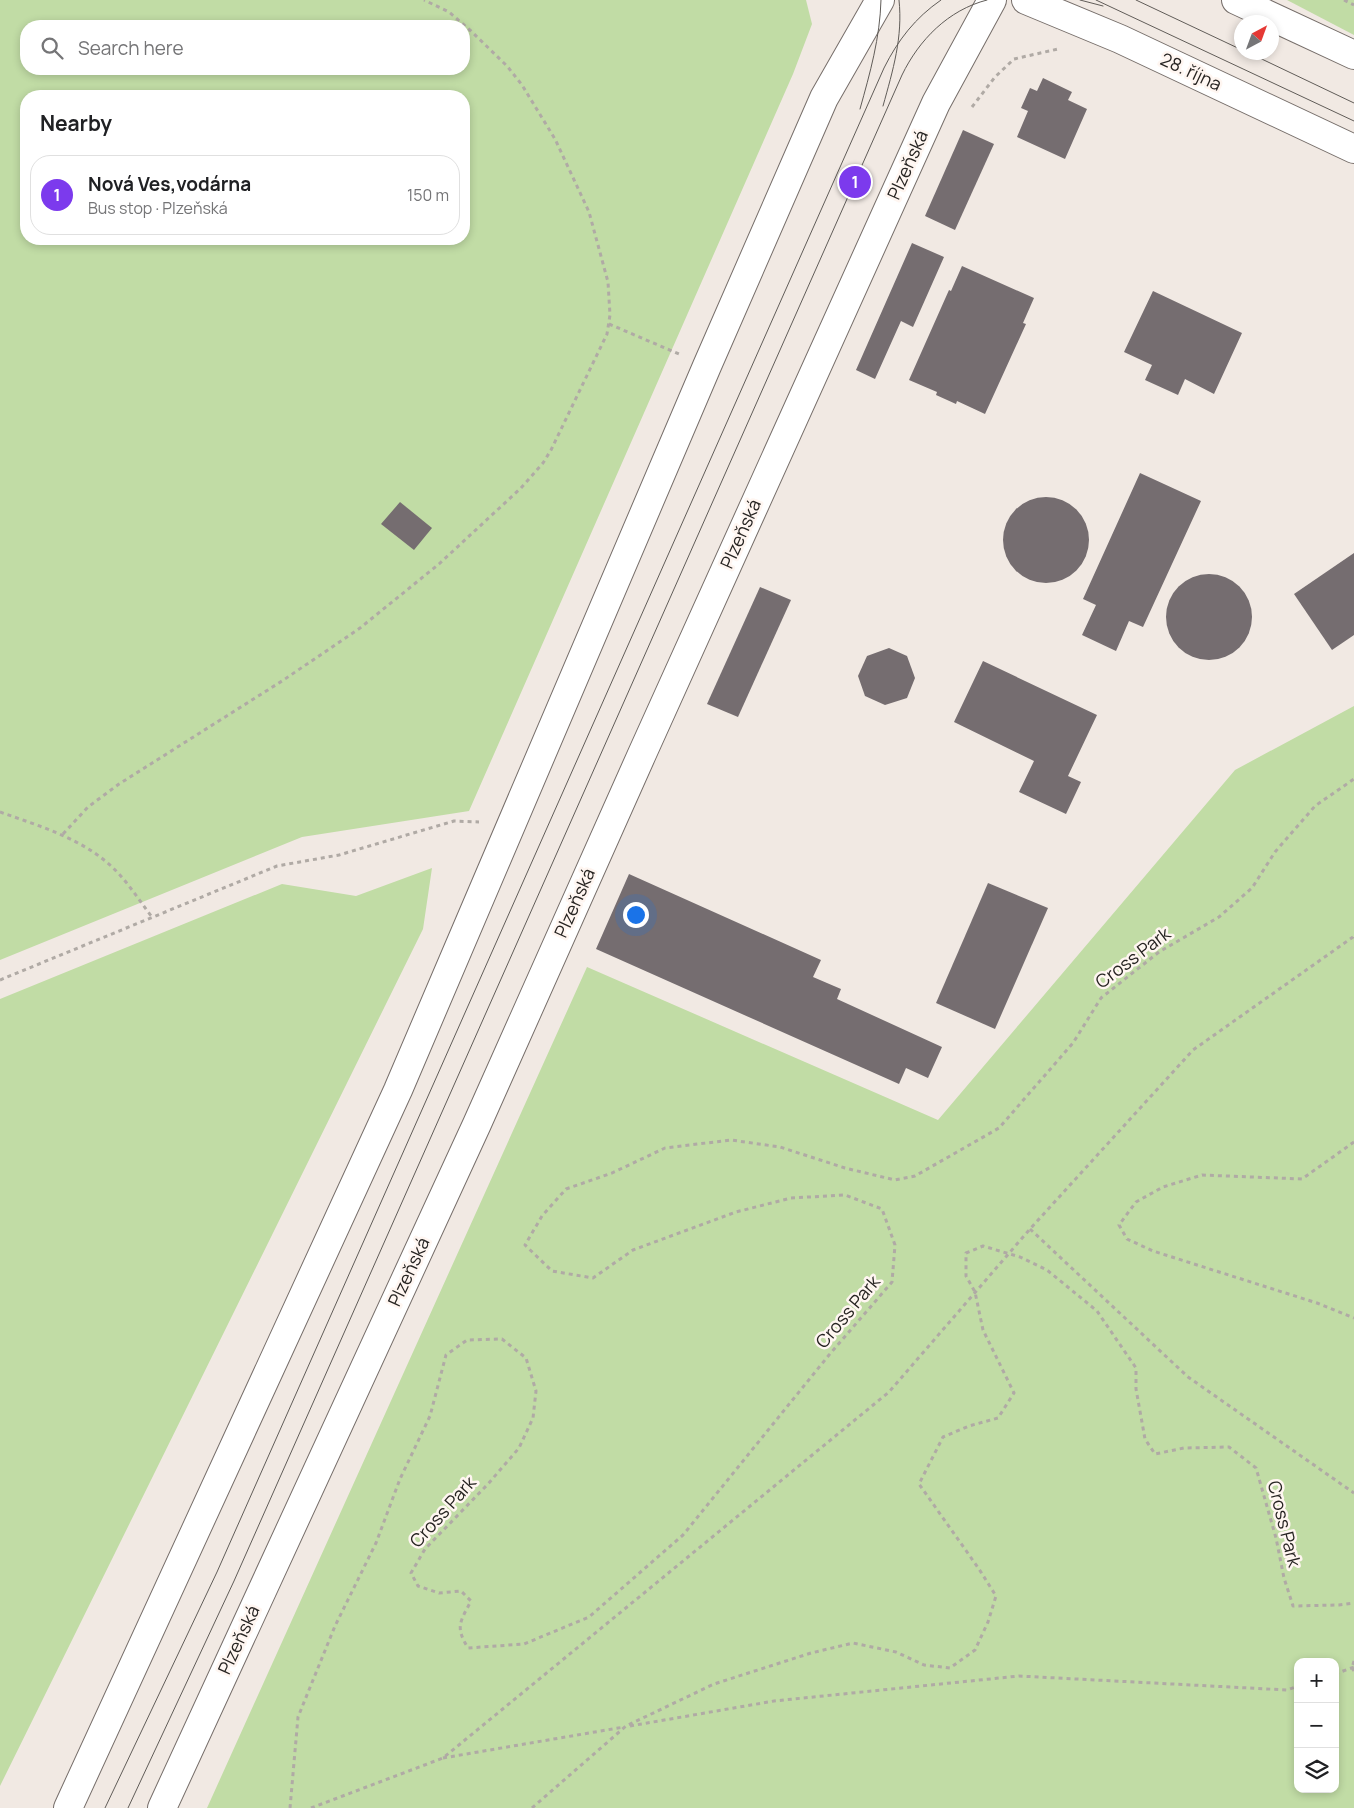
<!DOCTYPE html>
<html lang="en">
<head>
<meta charset="utf-8">
<style>
	:root { --surface:#fff; --page:#f6f6f6; --text:#202124; --muted:#757577; --line:#e0e0e0; --accent:#7c3aed }
	body { margin:0; font-family:Manrope,sans-serif; background:var(--page); color:var(--text) }
	.controls { position:absolute; right:15px; bottom:15px; display:grid; overflow:hidden; border-radius:10px; box-shadow:0 2px 8px #0003 }
	.controls button { width:45px; height:45px; display:grid; place-items:center; padding:0; border:0; border-bottom:1px solid var(--line); background:var(--surface); color:var(--text); font:25px sans-serif }
	.compass { position:absolute; left:1234px; top:15px; width:45px; height:45px; border-radius:50%; background:var(--surface); box-shadow:0 2px 8px #0003; rotate:41deg }
	.you { position:absolute; left:635px; top:914px; width:18px; height:18px; margin:-12px; border:4px solid #fff; border-radius:50%; background:#1a73e8; box-shadow:0 0 0 8px #1a73e833 }
	.badge { display:grid; place-items:center; width:32px; height:32px; border-radius:50%; background:var(--accent); color:#fff; font-size:16px; font-weight:700 }
	.pin { position:absolute; translate:-50% -50%; border:2px solid #fff; box-shadow:0 1px 5px #0006 }
	.list { margin:0; padding:0; list-style:none }
	h2 { display:flex; justify-content:space-between; align-items:center; height:65px; margin:0; padding:0 20px; font-size:21px }
	h2 small { font-size:16px; font-weight:400; color:var(--muted) }
	.list li { display:grid; grid-template-columns:32px 1fr auto; gap:15px; align-items:center; box-sizing:border-box; height:80px; margin:0 10px 10px; padding:0 10px; border:1px solid var(--line); border-radius:20px }
	.list b { display:block; font-size:19px; white-space:nowrap }
	.list p { margin:0; font-size:16px; white-space:nowrap; color:var(--muted) }
	.list em { font-size:16px; font-style:normal; color:var(--muted) }
	.icon { flex:none; width:28px; height:28px; fill:none; stroke:currentColor; stroke-width:2; stroke-linecap:round; stroke-linejoin:round }
	.map { position:relative; flex:none; width:1354px; height:1808px; overflow:hidden }
	.search { position:absolute; background:var(--surface); box-shadow:0 2px 8px #0003; left:20px; top:20px; width:450px; height:55px; display:flex; align-items:center; gap:12px; box-sizing:border-box; padding:0 18px; border-radius:20px; color:var(--muted); font-size:19px }
	.panel { position:absolute; background:var(--surface); box-shadow:0 2px 8px #0003; left:20px; top:90px; width:450px; height:155px; border-radius:20px }
	.map>svg:first-child { display:block }
</style>
</head>
<body>
<div class="map">
<svg width="1354" height="1808" viewBox="0 0 1354 1808">
	<rect width="100%" height="100%" fill="#f1e9e3"/>
	<!-- green -->
	<g fill="#c1dca5" fill-rule="evenodd">
		<path d="M 0,0 L 806,0 L 812,24 L 793,74 L 469,811 L 302,837 L 0,960 ZM 26,26 L 464,26 L 464,69 L 26,69 ZM 26,96 L 464,96 L 464,239 L 26,239 Z"/>
		<path d="M 1287,0 L 1354,0 L 1354,35 Z"/>
		<path d="M 1354,706 L 1354,1808 L 207,1808 L 587,967 L 938,1120 L 1235,770 ZM 1298,1662 L 1335,1662 L 1335,1789 L 1298,1789 Z"/>
		<path d="M 432,868 L 423,929 L 0,1786 L 0,999 L 282,884 L 356,896 Z"/>
	</g>
	<!-- building -->
	<g fill="#756d70">
		<path d="M 1043,78 L 1072,92 L 1068,100 L 1087,109 L 1065,159 L 1017,137 L 1028,111 L 1021,108 L 1030,88 L 1037,91 Z"/>
		<path d="M 963,130 L 994,144 L 955,230 L 925,216 Z"/>
		<path d="M 912,243 L 944,257 L 913,327 L 901,321 L 875,379 L 856,370 Z"/>
		<path d="M 962,266 L 1034,298 L 1023,323 L 1026,324 L 985,414 L 957,401 L 956,404 L 936,395 L 937,392 L 909,380 L 949,290 L 951,291 Z"/>
		<path d="M 1153,291 L 1242,333 L 1214,394 L 1185,379 L 1178,395 L 1145,380 L 1152,365 L 1124,352 Z"/>
		<path d="M 1140,473 L 1201,501 L 1143,627 L 1129,621 L 1116,651 L 1082,635 L 1096,605 L 1083,599 Z"/>
		<circle cx="1046" cy="540" r="43"/>
		<path d="M 400,502 L 432,528 L 414,550 L 381,524 Z"/>
		<path d="M 1354,553 L 1354,635 L 1332,650 L 1294,594 Z"/>
		<circle cx="1209" cy="617" r="43"/>
		<path d="M 760,587 L 791,600 L 738,717 L 707,704 Z"/>
		<path d="M 889,648 L 907,656 L 915,678 L 907,698 L 885,705 L 865,696 L 858,676 L 867,656 Z"/>
		<path d="M 983,661 L 1097,715 L 1068,776 L 1081,782 L 1066,814 L 1019,792 L 1034,761 L 954,722 Z"/>
		<path d="M 629,874 L 821,960 L 813,977 L 841,989 L 837,999 L 942,1047 L 928,1078 L 906,1068 L 899,1084 L 596,949 Z"/>
		<path d="M 988,883 L 1048,908 L 995,1029 L 936,1003 Z"/>
	</g>
	<g fill="none" stroke-linecap="round" stroke-linejoin="round">
		<!-- secondary casing -->
		<g stroke="#766e6a" stroke-width="30">
			<g id="secondary">
				<path d="M 1026,0 L 1120,39 L 1354,149"/>
				<path d="M 1236,0 L 1354,55"/>
				<path d="M 68,1808 L 398,1090 L 707,366 L 824,98 L 880,0"/>
				<path d="M 162,1808 L 477,1124 L 642,754 L 936,103 L 992,0"/>
			</g>
		</g>
		<!-- path -->
		<g stroke="#b0aaa5" stroke-width="3" stroke-dasharray="4 4" stroke-linecap="butt">
			<path d="M 1344,0 L 1354,5"/>
			<path d="M 972,107 L 995,77 L 1014,59 L 1058,49"/>
			<path d="M 609,324 L 679,354"/>
			<path d="M 0,812 C 42,827 88,840 119,874 C 131,887 141,903 152,917"/>
			<path d="M 63,834 L 88,807 L 119,784 L 282,681 L 360,628 L 439,564 L 521,488 L 543,463 L 551,450 L 607,334 L 610,315 L 608,282 L 589,212 L 555,139 L 522,85 L 507,66 L 471,31 L 449,12 L 424,0"/>
			<path d="M 0,980 L 277,866 L 339,855 L 454,821 L 479,822"/>
			<path d="M 1354,1142 L 1302,1179 L 1202,1175 L 1163,1187 L 1136,1202 L 1119,1225 L 1127,1239 L 1153,1251 L 1317,1303 L 1354,1318"/>
			<path d="M 1030,1229 L 1188,1377 L 1354,1493"/>
			<path d="M 1354,1661 L 1352,1668 L 1354,1671"/>
			<path d="M 1335,1674 L 1354,1667"/>
			<path d="M 630,1726 L 774,1701 L 1019,1676 L 1287,1690 L 1298,1686"/>
			<path d="M 443,1758 L 624,1727"/>
			<path d="M 290,1808 L 298,1717 L 335,1626 L 376,1543 L 400,1479 L 430,1416 L 446,1355 L 467,1340 L 502,1339 L 526,1358 L 536,1391 L 533,1418 L 519,1448 L 488,1484 L 425,1549 L 411,1573 L 418,1586 L 439,1593 L 461,1591 L 471,1601 C 460,1622 455,1627 468,1648 L 524,1644 L 589,1617 L 683,1535 L 829,1355 L 892,1282 L 895,1245 L 882,1209 L 845,1195 L 791,1198 L 736,1212 L 633,1250 L 593,1278 L 552,1271 L 525,1245 L 542,1216 L 566,1189 L 612,1173 L 665,1148 L 731,1140 L 780,1147 L 845,1168 L 895,1180 L 915,1176 L 999,1128 L 1073,1043 L 1101,998 L 1159,952 L 1219,917 L 1252,888 L 1275,852 L 1315,806 L 1354,779"/>
			<path d="M 311,1808 L 443,1758 L 889,1392 L 1030,1229 L 1193,1050 L 1353,937 L 1354,934"/>
			<path d="M 532,1808 L 626,1726 L 714,1684 L 811,1653 L 853,1643 L 896,1652 L 924,1665 L 950,1668 L 975,1650 L 988,1622 L 996,1596 L 979,1569 L 919,1484 L 943,1437 L 969,1426 L 998,1418 L 1014,1393 L 983,1330 L 975,1292 L 966,1276 L 966,1253 L 983,1246 L 1020,1257 L 1047,1270 L 1097,1311 L 1136,1368 L 1136,1389 L 1145,1439 L 1155,1454 L 1184,1448 L 1229,1447 L 1256,1468 L 1276,1538 L 1284,1578 L 1293,1606 L 1339,1605 L 1354,1603"/>
		</g>
		<!-- secondary -->
		<use href="#secondary" stroke="#fff" stroke-width="28"/>
		<!-- tram -->
		<g stroke="#605c58" stroke-width="1">
			<path d="M 1080,0 L 1103,6"/>
			<path d="M 1096,0 L 1354,121"/>
			<path d="M 1136,0 L 1242,50"/>
			<path d="M 1247,52 L 1354,103"/>
			<path d="M 883,106 C 893,70 903,37 899,0"/>
			<path d="M 860,109 C 870,73 880,38 881,0"/>
			<path d="M 105,1808 L 217,1572 L 884,68 C 898,40 915,18 941,0"/>
			<path d="M 128,1808 L 234,1581 L 902,75 C 919,40 948,10 987,0"/>
		</g>
	</g>
	<g text-anchor="middle" stroke-width="5" stroke-linejoin="round" paint-order="stroke">
		<!-- street labels -->
		<g font-size="18" fill="#272422" stroke="#fff6f1">
			<text transform="translate(1191 72) rotate(25)" y="6">28. října</text>
			<text transform="translate(908 165) rotate(-66)" y="6">Plzeňská</text>
			<text transform="translate(741 534) rotate(-66)" y="6">Plzeňská</text>
			<text transform="translate(575 903) rotate(-66)" y="6">Plzeňská</text>
			<text transform="translate(1133 958) rotate(-37)" y="6">Cross Park</text>
			<text transform="translate(409 1272) rotate(-65)" y="6">Plzeňská</text>
			<text transform="translate(848 1312) rotate(-50)" y="6">Cross Park</text>
			<text transform="translate(443 1512) rotate(-48)" y="6">Cross Park</text>
			<text transform="translate(1284 1524) rotate(76)" y="6">Cross Park</text>
			<text transform="translate(239 1640) rotate(-65)" y="6">Plzeňská</text>
		</g>
	</g>
</svg>
<div class="controls">
<button>+</button>
<button>−</button>
<button><svg class="icon" aria-label="layers" viewBox="0 0 24 24"><path d="M12 4l9 5-9 5-9-5zM3 14l9 5 9-5"/></svg></button>
</div>
<svg class="compass" viewBox="-18 -18 36 36"><path d="M0-13l5 13h-10z" fill="#e53935"/><path d="M0 13l5-13h-10z" fill="#757577"/></svg>
<div class="you"></div>
<div class="pin badge" style="left:855px;top:182px">1</div>
<div class="search"><svg class="icon" aria-label="search" viewBox="0 0 24 24"><circle cx="10" cy="10" r="6"/><path d="M15 15l6 6"/></svg>Search here</div>
<section class="panel">
<h2>Nearby<small></small></h2>
<ul class="list">
<li><span class="badge">1</span><div><b>Nová Ves,vodárna</b><p>Bus stop · Plzeňská</p></div><em>150 m</em></li>
</ul>
</section>
</div>
</body>
</html>
